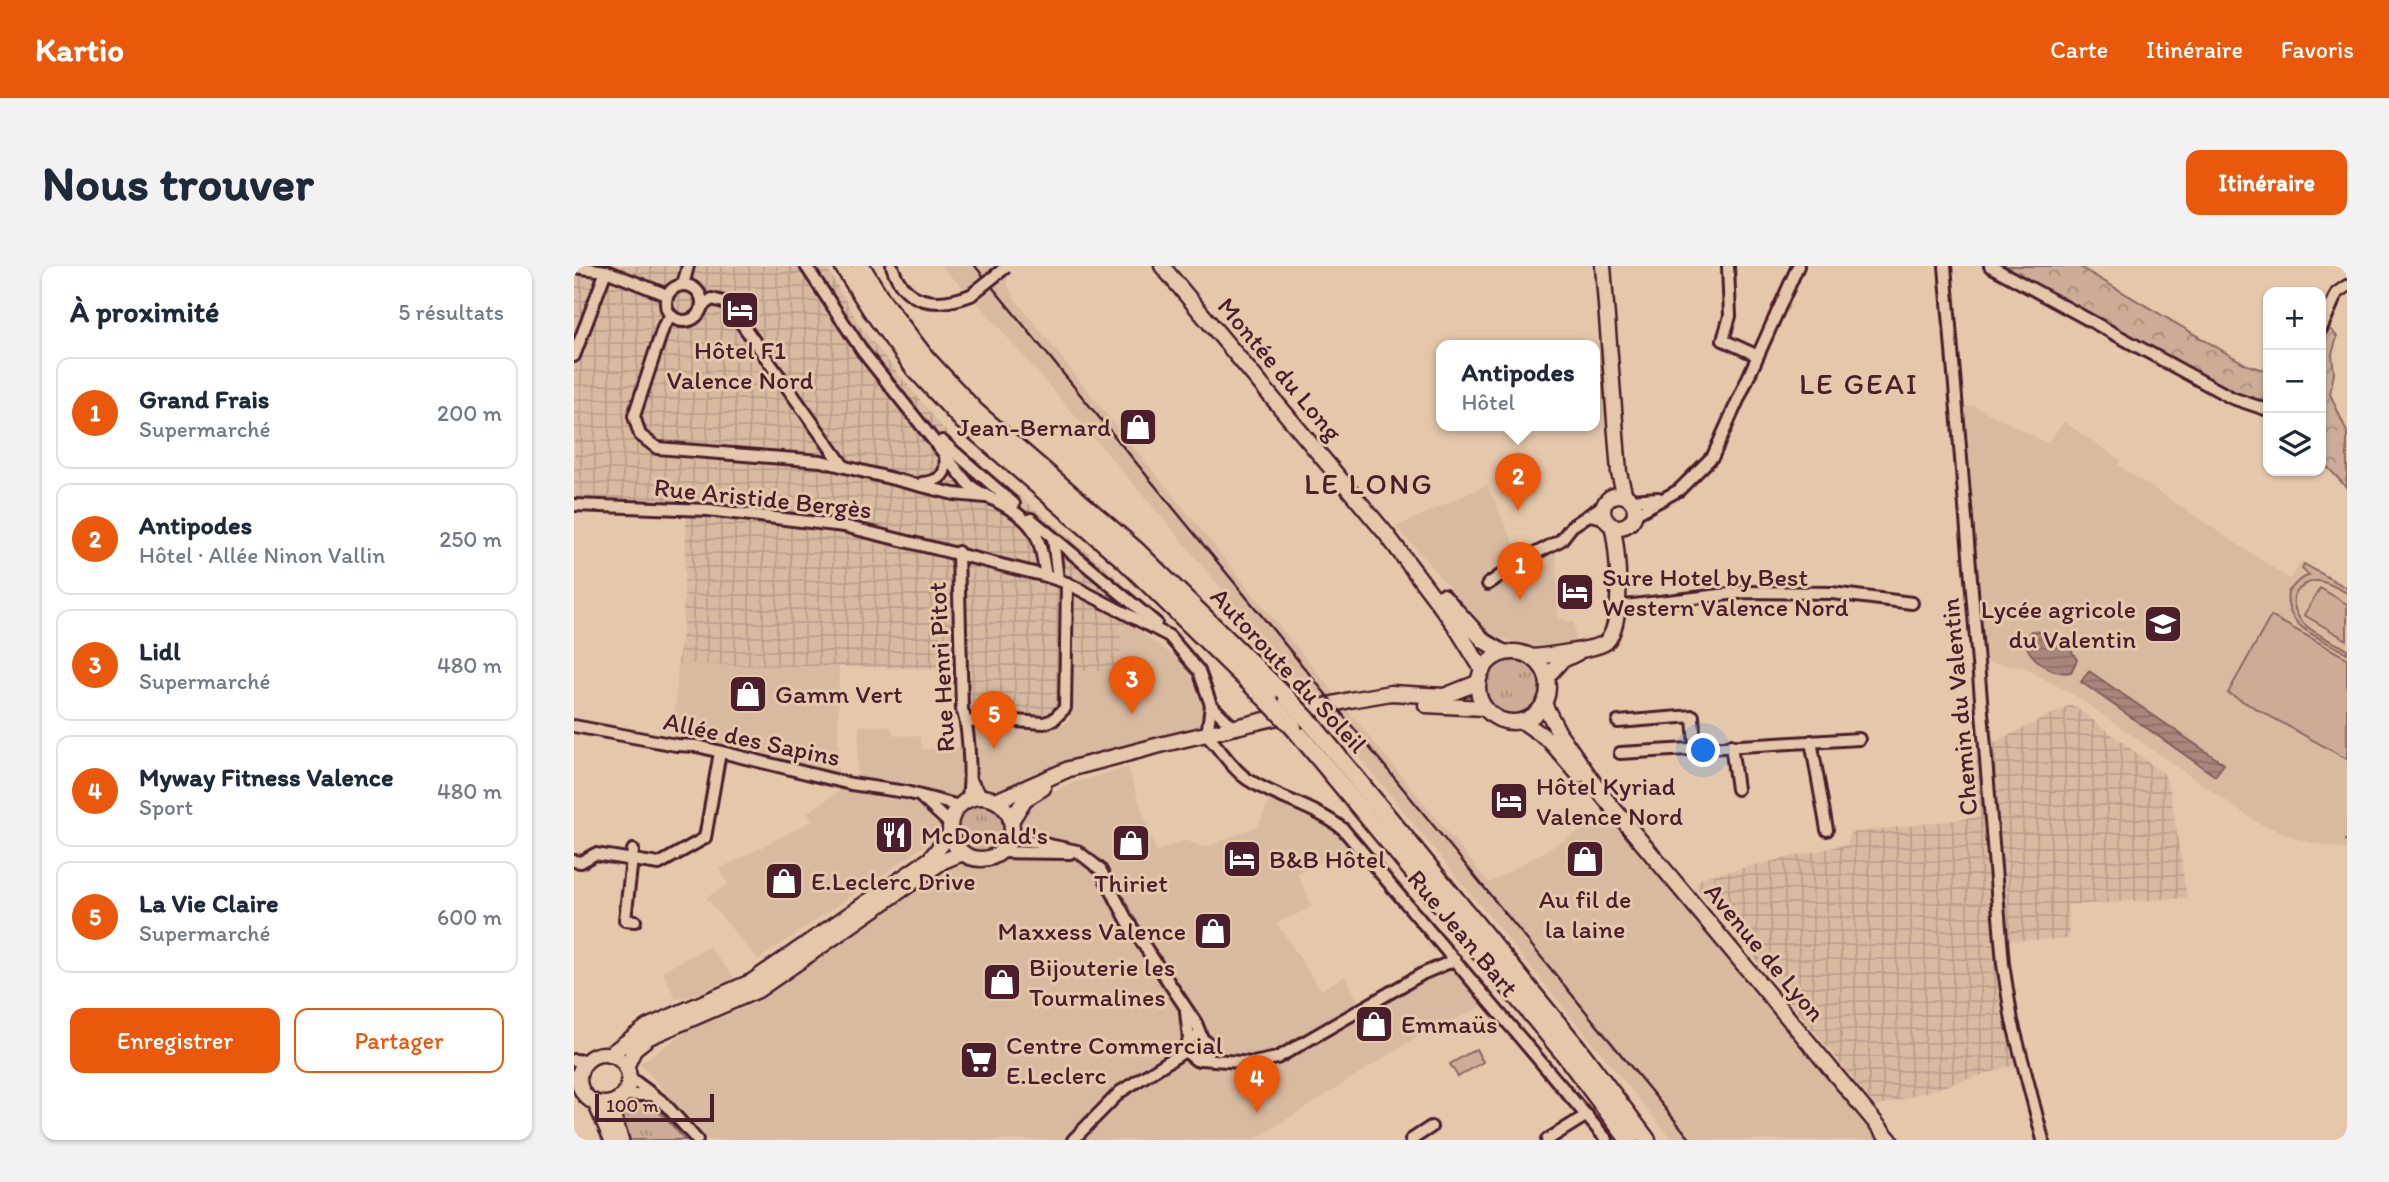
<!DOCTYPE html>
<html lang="fr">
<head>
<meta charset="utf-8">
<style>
	:root { --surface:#fff; --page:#f2f2f3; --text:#1f2937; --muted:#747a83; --line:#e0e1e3; --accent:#ea580c }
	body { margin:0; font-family:Itim,sans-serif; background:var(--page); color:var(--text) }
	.controls { position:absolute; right:21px; top:21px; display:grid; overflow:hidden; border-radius:14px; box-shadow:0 2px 5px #0004 }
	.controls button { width:63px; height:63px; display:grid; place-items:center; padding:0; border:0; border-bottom:2px solid var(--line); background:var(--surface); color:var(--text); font:35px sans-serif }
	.scale { position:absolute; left:21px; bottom:18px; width:119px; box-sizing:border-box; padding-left:7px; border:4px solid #4a1f2b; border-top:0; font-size:19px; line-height:24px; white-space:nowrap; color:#4a1f2b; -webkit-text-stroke:5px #e5c8ac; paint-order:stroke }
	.you { position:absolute; left:1130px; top:485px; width:24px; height:24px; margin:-18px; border:5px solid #fff; border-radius:50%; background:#1a73e8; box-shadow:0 0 0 10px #1a73e833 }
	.badge { display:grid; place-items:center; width:46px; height:46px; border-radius:50%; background:var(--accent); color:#fff; font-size:23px; font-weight:700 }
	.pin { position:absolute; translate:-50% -58px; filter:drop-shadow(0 2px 4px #0008) }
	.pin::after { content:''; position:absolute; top:37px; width:24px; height:21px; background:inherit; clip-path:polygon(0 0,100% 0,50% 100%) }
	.popup { position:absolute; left:862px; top:74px; width:164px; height:91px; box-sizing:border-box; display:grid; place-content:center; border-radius:14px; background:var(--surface); filter:drop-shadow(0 2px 5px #0005); font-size:23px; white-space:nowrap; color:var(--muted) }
	.popup b { font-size:26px; color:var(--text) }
	.popup::after { content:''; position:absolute; left:50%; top:100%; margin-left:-14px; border:14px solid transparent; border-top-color:var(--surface) }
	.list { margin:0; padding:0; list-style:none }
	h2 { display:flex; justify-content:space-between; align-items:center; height:91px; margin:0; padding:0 28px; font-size:30px }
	h2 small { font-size:23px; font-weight:400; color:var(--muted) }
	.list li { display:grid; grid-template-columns:46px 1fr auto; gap:21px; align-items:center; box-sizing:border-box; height:112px; margin:0 14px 14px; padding:0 14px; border:2px solid var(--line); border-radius:14px }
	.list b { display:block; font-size:26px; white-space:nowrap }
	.list p { margin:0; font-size:23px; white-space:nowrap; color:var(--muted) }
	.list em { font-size:23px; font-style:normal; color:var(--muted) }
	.actions { display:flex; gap:14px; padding:21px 28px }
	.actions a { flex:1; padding:16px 0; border:2px solid var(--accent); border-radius:14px; text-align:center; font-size:24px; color:var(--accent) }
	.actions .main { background:var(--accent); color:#fff }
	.icon { flex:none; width:38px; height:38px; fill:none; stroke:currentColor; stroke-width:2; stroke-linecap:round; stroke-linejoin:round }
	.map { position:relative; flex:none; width:1773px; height:874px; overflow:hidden; border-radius:14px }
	header { display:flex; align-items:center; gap:42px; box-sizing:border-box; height:98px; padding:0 35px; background:var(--accent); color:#fff }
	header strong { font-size:33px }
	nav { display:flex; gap:38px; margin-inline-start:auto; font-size:24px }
	.intro { display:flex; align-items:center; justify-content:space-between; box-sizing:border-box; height:168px; padding:0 42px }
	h1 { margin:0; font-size:49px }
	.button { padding:18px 32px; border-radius:14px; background:var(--accent); color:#fff; font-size:24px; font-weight:700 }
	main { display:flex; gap:42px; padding:0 42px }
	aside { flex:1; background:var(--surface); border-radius:14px; box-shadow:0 2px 5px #0004 }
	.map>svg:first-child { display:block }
</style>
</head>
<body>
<header>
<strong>Kartio</strong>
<nav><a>Carte</a><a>Itinéraire</a><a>Favoris</a></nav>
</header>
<div class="intro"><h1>Nous trouver</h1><a class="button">Itinéraire</a></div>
<main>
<aside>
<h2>À proximité<small>5 résultats</small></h2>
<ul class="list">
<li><span class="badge">1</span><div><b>Grand Frais</b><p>Supermarché</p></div><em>200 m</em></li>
<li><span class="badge">2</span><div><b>Antipodes</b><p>Hôtel · Allée Ninon Vallin</p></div><em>250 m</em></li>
<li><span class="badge">3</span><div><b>Lidl</b><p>Supermarché</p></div><em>480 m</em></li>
<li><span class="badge">4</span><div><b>Myway Fitness Valence</b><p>Sport</p></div><em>480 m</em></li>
<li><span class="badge">5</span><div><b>La Vie Claire</b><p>Supermarché</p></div><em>600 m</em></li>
</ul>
<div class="actions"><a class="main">Enregistrer</a><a>Partager</a></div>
</aside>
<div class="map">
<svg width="1773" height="874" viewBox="0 0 1773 874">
	<defs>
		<pattern id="industrial-grid" width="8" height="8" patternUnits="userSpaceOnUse" patternTransform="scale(1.75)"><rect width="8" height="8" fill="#d8baa1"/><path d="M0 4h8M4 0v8" fill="none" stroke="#bb9f8b"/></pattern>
		<pattern id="grass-tufts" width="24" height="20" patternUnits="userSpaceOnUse" patternTransform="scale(1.75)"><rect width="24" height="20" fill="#ccac97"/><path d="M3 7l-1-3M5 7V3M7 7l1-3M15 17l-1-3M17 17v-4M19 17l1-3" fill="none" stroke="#a88b7b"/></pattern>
		<pattern id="forest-crowns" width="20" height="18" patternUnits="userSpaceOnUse" patternTransform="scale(1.75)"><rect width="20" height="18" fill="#ccac97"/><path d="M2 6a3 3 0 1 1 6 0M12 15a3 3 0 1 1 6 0" fill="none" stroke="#a88b7b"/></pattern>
		<pattern id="water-rules" width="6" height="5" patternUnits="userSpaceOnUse" patternTransform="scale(1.75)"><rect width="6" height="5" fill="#aa877b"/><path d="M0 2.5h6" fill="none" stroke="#8c6e65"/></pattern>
	</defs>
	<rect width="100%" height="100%" fill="#e5c8ac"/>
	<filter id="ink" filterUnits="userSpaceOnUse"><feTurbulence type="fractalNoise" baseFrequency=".0143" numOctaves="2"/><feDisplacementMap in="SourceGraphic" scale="14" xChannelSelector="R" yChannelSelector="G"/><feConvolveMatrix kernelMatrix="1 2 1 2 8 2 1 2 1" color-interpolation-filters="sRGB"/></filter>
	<g filter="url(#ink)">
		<!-- built -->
		<g fill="#d8baa1">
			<path d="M 366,0 L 434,0 L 433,18 L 439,30 L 509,119 L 915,617 L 1036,548 L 1180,727 L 1306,874 L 1098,874 L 604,270 L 397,29 Z"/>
			<path d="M 1399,139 L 1473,177 L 1490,156 L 1547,194 L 1544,199 L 1716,313 L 1728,295 L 1773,320 L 1773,584 L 1730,575 L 1682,556 L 1500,429 L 1448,401 L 1408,396 L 1386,148 L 1391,141 Z"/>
			<path d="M 913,219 L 949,297 L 982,284 L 984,351 L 1000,357 L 1002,377 L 966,382 L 925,372 L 914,365 L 822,261 Z"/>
			<path d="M 553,356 L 611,398 L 629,437 L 632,452 L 628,459 L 624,463 L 492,495 L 420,529 L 408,522 L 399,506 L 398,480 L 403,463 L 416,459 L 467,461 L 491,458 L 496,453 L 498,404 L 520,405 Z"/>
			<path d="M 104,398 L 265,399 L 264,507 L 166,481 L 99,470 Z"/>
			<path d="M 285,460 L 317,460 L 320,469 L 346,470 L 348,483 L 389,481 L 391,523 L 386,530 L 376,532 L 338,518 L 283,511 Z"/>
			<path d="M 554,501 L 582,585 L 612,574 L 631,582 L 685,559 L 697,528 L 746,552 L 781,581 L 723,607 L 738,641 L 703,657 L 747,724 L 771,710 L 791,748 L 862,709 L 883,702 L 909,734 L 905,742 L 842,772 L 680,874 L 133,874 L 66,797 L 115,764 L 175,740 L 380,598 L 389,595 L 415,600 L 426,594 L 445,567 L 443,555 L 459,533 L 492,519 Z"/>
			<path d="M 266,524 L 342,537 L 369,562 L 356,576 L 184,694 L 132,632 L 154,618 L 145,603 L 238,555 L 233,547 Z"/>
			<path d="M 135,681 L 161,712 L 118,730 L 102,733 L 88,705 Z"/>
		</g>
		<!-- industrial -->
		<g fill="url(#industrial-grid)">
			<path d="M 0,0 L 252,0 L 288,63 L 383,179 L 533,302 L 572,340 L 547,362 L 546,404 L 498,405 L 496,447 L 455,449 L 396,445 L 391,403 L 104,398 L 109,356 L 113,237 L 0,235 Z"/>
			<path d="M 1498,438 L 1590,508 L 1596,523 L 1613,632 L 1494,639 L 1495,673 L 1419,675 L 1427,745 L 1441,799 L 1302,841 L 1122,620 L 1123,616 L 1129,611 L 1273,578 L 1276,567 L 1405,551 L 1401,486 Z"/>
		</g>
		<!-- grass -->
		<g fill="url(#grass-tufts)" stroke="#8b6661" stroke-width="2">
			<circle cx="939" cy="421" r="29"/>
			<circle cx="406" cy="562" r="23"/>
			<path d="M 67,835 C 86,842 97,859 111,874 L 53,874 L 43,851 Z"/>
		</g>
		<!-- forest -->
		<g fill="url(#forest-crowns)" stroke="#8b6661" stroke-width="2">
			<path d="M 1422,0 L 1504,0 L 1673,99 L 1694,105 L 1694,143 Z"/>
			<path d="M 1758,64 L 1763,71 L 1758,88 L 1760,107 L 1756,128 L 1773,166 L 1773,222 L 1747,194 L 1747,66 Z"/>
		</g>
		<!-- garden -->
		<g fill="#ccac97" stroke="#8b6661" stroke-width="2">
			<path d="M 1730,298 L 1773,322 L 1773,327 C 1752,316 1738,306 1720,329 C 1716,360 1750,371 1773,383 L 1773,387 C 1747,372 1709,362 1714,326 L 1724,315 L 1735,309 L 1728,303 Z"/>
			<path d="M 1746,322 L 1773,338 L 1773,374 L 1730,349 Z"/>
			<path d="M 1697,350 L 1773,392 L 1773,493 L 1654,427 Z"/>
			<path d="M 902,783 L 909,796 L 884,811 L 876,798 Z"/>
		</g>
		<!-- water -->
		<g fill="url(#water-rules)" stroke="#845d5b" stroke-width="2">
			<path d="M 1457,365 C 1476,366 1495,377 1503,394 L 1497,406 C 1477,410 1455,393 1450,373 Z"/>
			<path d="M 1515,405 L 1650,498 L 1641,510 L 1507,416 Z"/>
		</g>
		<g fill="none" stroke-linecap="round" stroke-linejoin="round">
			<!-- stream -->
			<path stroke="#845d5b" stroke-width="2.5" d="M 1771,574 L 1773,575"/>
			<!-- minor casing -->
			<g stroke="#4a1f2b" stroke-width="16">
				<g id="minor">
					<path d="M 232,0 L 289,86 L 395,219 C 415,234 448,243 461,267 C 468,279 469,296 472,310"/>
					<path d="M 318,0 C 330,39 363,42 397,29"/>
					<path d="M 1154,0 L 1156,50 L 1149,74 L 1182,89"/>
					<path d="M 1371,0 L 1429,698 L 1438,755 L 1469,874"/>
					<path d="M 1416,0 L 1658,132 L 1694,144"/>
					<path d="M 0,1 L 32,5 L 93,29"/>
					<circle cx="110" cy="37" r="18"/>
					<path d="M 109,19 L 114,0"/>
					<path d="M 128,40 L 138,33 L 153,37 L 268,198"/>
					<path d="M 97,51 L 90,59 L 60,150 L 66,169 L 83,182 L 247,195 L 380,228 L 412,231"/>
					<path d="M 1747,63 L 1763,27 L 1773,20"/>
					<path d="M 0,90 L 32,5"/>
					<path d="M 368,175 L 440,238"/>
					<path d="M 348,217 C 366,215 374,209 371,190"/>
					<path d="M 1057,234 L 1084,232"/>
					<path d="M 0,239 L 134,244 L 270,260 L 472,310 L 493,317 L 595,370 L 625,405 L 637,439 L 661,463"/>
					<path d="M 1016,249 L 1031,252"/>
					<path d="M 1060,249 L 1105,224 L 1139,190 L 1224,0"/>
					<path d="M 457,253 L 582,357"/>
					<path d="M 479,272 L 484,314"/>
					<path d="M 384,286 L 388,444 C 395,458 398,518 393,534"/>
					<path d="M 914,318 L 949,294 L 987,274 L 998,260 L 1030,239"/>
					<path d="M 1042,341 L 1172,326 L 1258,327 L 1338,337"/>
					<path d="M 637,439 L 633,470 C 647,483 657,502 673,513 C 704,533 740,540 769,563 L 1033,874"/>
					<path d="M 394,456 L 413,453 L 470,457 L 479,454 L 491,442 L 493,317"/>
					<path d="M 1044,456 L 1119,450 L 1121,481"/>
					<path d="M 0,460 L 102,479 L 123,480 L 277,518 L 332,526 L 385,540"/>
					<path d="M 1237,475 L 1253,564"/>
					<path d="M 1157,479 L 1163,523"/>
					<path d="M 1046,487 L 1285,473"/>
					<path d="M 396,514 L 409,531"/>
					<path d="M 348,532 L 376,558"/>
					<path d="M 437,564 L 447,573 L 503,585 L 526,603 L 553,654 L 622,757 L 628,772"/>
					<path d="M 59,584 L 51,654 L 61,655"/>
					<path d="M 425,586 L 496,587"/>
					<path d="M 0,595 L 7,596 L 21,588 L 85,598 L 131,572 L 146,486"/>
					<path d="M 611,785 L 622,794 L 633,788 L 633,776 L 622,771"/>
					<path d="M 627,793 L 679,797 L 703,792 L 848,708 L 881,694"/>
					<path d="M 0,794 L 13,795"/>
					<path d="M 0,810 L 5,815"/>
					<path d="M 55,811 L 90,837 L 123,874"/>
					<path d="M 49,829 L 78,829"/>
					<path d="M 499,874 L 546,826 L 611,785 L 615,773 L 612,746"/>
					<path d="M 837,874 L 857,861"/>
					<path d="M 973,874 L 1013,849"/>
				</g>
			</g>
			<!-- major casing -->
			<g stroke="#4a1f2b" stroke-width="19">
				<g id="major">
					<path d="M 588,0 L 813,269 L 880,358 L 908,403"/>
					<path d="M 1029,0 L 1045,207 L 1051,230"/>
					<circle cx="1045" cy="245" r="16"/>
					<path d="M 869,330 L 910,375 L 929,386"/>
					<circle cx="939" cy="421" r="35"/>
					<path d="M 958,391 C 971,390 1025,383 1032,376 C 1051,359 1044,282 1038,259"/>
					<path d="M 973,411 L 987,395 L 1003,387"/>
					<path d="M 970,438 L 985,467 L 1029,530 L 1316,874"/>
					<path d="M 852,439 L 910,442"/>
					<path d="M 948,455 L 975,474 L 1005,509"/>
					<circle cx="407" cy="562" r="31"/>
					<path d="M 422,535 L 495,503 L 590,478 L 776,434 L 817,427 L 870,430 L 903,417"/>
					<path d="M 437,555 L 451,533 L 469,522"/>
					<circle cx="30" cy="813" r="25"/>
					<path d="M 35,789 L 73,761 L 177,716 L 356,593 L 376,568"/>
					<path d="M 52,801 L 61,782 L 75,771 L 184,724 L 369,595 L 389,587"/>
					<path d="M 21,836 L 38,874"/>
					<path d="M 41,836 L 39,849 L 47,874"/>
				</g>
			</g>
			<!-- highway casing -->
			<g stroke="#4a1f2b" stroke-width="21">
				<g id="highway">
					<path d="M 269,0 L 298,45 L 340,102 L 390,156 L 550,294 L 696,437"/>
					<path d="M 287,0 L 309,36 L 352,92 L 401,145 L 562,284 L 713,432"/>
					<path d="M 736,456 L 1003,781 L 1073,874"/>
					<path d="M 719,461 L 991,789 L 1055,874"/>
				</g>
			</g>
			<!-- minor -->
			<use href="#minor" stroke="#e5c8ac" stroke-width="10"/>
			<!-- major -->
			<use href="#major" stroke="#e5c8ac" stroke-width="14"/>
			<!-- highway -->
			<use href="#highway" stroke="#e5c8ac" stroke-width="16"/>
			<!-- rail -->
			<path stroke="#4a1f2b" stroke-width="2.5" d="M 401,0 L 1117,874"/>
			<!-- minor-bridge casing -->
			<g stroke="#4a1f2b" stroke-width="16" stroke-linecap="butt">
				<path id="minor-bridge" d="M 397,29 L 432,1"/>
			</g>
			<!-- highway-bridge casing -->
			<g stroke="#4a1f2b" stroke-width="21" stroke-linecap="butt">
				<g id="highway-bridge">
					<path d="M 713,432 L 736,456"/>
					<path d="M 696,437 L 719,461"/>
				</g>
			</g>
			<!-- minor-bridge -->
			<use href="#minor-bridge" stroke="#e5c8ac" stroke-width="10"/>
			<!-- highway-bridge -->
			<use href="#highway-bridge" stroke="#e5c8ac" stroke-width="16"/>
		</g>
	</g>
	<!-- icons -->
	<defs>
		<g id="hotel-square" transform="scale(2.0125)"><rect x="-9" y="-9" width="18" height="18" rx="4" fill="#4a1f2b" stroke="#e5c8ac"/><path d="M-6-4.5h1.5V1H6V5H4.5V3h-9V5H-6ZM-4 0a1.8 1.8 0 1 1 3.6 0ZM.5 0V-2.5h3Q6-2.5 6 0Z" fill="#fff"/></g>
		<g id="shop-square" transform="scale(2.0125)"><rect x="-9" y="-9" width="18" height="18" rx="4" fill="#4a1f2b" stroke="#e5c8ac"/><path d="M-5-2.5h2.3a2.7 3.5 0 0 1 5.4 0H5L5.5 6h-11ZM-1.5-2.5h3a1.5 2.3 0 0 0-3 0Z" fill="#fff"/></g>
		<g id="school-square" transform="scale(2.0125)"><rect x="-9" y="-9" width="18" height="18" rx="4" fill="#4a1f2b" stroke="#e5c8ac"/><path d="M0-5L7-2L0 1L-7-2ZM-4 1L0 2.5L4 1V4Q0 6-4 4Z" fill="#fff"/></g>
		<g id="restaurant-square" transform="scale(2.0125)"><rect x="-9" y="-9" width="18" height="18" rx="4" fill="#4a1f2b" stroke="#e5c8ac"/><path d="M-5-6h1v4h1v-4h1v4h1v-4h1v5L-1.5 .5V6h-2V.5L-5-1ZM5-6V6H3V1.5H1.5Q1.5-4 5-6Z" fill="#fff"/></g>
		<g id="supermarket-square" transform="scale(2.0125)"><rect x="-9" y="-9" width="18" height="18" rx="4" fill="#4a1f2b" stroke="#e5c8ac"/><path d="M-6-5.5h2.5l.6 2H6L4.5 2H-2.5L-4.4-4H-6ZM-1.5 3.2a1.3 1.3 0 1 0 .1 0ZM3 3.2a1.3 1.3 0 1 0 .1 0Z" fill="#fff"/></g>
	</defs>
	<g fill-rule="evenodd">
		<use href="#hotel-square" x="166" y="44"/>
		<use href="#shop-square" x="564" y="161"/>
		<use href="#hotel-square" x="1001" y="326"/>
		<use href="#school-square" x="1589" y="358"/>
		<use href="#shop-square" x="174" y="428"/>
		<use href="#hotel-square" x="935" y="535"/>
		<use href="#restaurant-square" x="320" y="569"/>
		<use href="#shop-square" x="557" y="577"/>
		<use href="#hotel-square" x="668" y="593"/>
		<use href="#shop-square" x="1011" y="593"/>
		<use href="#shop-square" x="210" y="615"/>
		<use href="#shop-square" x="639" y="665"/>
		<use href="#shop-square" x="428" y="716"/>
		<use href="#shop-square" x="800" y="758"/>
		<use href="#supermarket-square" x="405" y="794"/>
	</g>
	<g text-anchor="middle" stroke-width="6" stroke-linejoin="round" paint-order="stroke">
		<!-- poi labels -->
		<g font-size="26" fill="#4a1f2b" stroke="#e5c8ac" text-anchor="start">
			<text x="166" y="93" text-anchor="middle">Hôtel F1<tspan x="166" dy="30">Valence Nord</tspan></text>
			<text x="537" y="170" text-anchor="end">Jean-Bernard</text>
			<text x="1028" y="320">Sure Hotel by Best<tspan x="1028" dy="30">Western Valence Nord</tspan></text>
			<text x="1562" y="352" text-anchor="end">Lycée agricole<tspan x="1562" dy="30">du Valentin</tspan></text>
			<text x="201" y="437">Gamm Vert</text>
			<text x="962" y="529">Hôtel Kyriad<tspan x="962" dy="30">Valence Nord</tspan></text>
			<text x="347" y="578">McDonald's</text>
			<text x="695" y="602">B&amp;B Hôtel</text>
			<text x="237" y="624">E.Leclerc Drive</text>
			<text x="557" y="626" text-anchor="middle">Thiriet</text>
			<text x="1011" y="642" text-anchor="middle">Au fil de<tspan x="1011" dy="30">la laine</tspan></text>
			<text x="612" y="674" text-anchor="end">Maxxess Valence</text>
			<text x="455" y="710">Bijouterie les<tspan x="455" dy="30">Tourmalines</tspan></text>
			<text x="827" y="767">Emmaüs</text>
			<text x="432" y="788">Centre Commercial<tspan x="432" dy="30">E.Leclerc</tspan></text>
		</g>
		<!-- street labels -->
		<g font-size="26" fill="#4a1f2b" stroke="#e5c8ac">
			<text transform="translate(706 103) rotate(50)" y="9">Montée du Long</text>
			<text transform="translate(189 232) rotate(6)" y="9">Rue Aristide Bergès</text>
			<text transform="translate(367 401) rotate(-93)" y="9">Rue Henri Pitot</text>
			<text transform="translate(715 404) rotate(47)" y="9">Autoroute du Soleil</text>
			<text transform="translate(1385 441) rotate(-95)" y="9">Chemin du Valentin</text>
			<text transform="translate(178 473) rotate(12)" y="9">Allée des Sapins</text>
			<text transform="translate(889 667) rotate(50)" y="9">Rue Jean Bart</text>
			<text transform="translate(1191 686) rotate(50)" y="9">Avenue de Lyon</text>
		</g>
		<!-- quarter labels -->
		<g font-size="30" letter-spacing="2" fill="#4a1f2b" stroke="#e5c8ac">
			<text x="1285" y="128">LE GEAI</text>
			<text x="795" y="228">LE LONG</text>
		</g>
	</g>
</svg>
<div class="controls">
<button>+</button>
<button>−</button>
<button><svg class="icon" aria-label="layers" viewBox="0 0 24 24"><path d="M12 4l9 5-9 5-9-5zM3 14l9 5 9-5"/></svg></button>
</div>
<div class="scale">100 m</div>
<div class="you"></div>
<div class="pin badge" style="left:946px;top:334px">1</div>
<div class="pin badge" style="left:944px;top:245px">2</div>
<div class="popup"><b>Antipodes</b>Hôtel</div>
<div class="pin badge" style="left:558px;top:448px">3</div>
<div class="pin badge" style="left:683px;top:847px">4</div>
<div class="pin badge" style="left:420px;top:483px">5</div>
</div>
</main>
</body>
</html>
